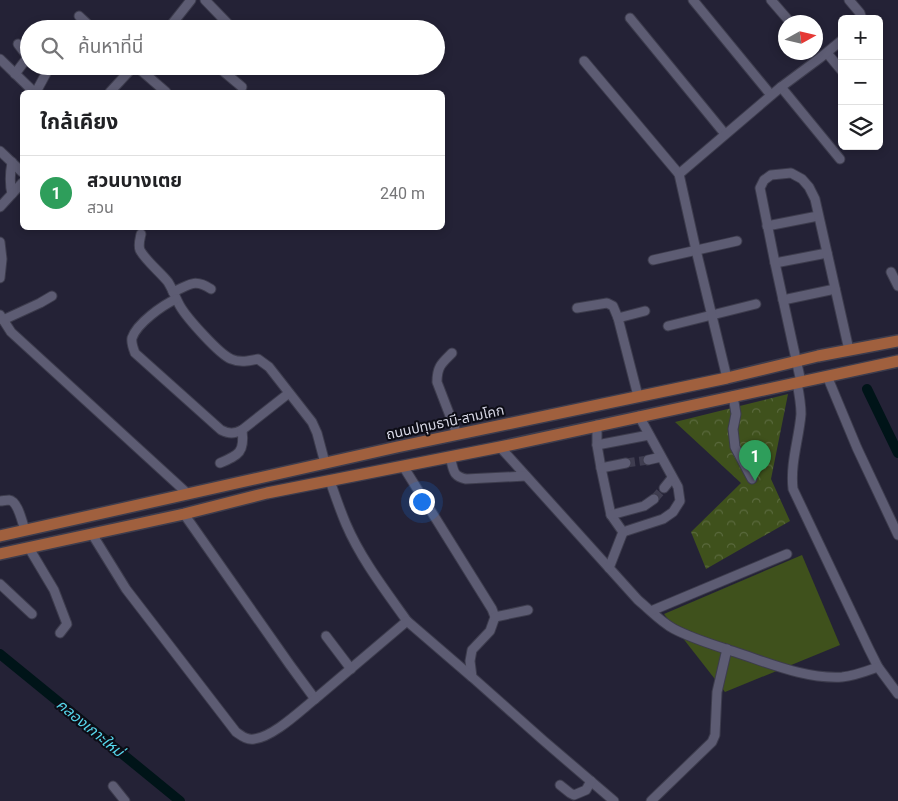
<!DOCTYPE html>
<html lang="th">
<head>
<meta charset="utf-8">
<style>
	:root { --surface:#fff; --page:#f2f2f2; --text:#202124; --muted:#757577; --line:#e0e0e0; --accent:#376d77 }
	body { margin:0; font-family:Roboto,"Noto Sans Thai",sans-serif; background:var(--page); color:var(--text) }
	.controls { position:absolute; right:15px; top:15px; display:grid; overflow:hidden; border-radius:8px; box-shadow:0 2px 8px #0003 }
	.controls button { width:45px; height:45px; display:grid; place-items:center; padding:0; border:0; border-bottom:1px solid var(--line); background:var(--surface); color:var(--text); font:25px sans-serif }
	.compass { position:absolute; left:778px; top:15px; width:45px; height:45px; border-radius:50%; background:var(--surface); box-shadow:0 2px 8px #0003; rotate:82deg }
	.you { position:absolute; left:421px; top:501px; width:18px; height:18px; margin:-12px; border:4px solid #fff; border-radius:50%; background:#1a73e8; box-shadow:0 0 0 8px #1a73e833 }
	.badge { display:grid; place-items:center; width:32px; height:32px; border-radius:50%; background:var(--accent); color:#fff; font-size:16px; font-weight:700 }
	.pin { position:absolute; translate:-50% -41px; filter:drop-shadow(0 1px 2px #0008) }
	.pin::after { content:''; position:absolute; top:26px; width:18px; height:15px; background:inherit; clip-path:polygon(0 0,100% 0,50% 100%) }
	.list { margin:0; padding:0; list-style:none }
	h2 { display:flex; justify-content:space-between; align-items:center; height:65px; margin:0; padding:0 20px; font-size:21px }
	h2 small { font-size:16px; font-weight:400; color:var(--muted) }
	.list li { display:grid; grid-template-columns:32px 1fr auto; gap:15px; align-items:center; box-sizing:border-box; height:75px; padding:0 20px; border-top:1px solid var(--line) }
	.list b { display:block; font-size:19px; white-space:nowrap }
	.list p { margin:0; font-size:16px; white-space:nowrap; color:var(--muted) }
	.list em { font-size:16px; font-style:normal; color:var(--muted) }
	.icon { flex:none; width:28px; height:28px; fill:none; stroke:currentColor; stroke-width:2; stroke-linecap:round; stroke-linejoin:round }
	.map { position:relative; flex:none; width:898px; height:801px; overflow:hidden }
	.search { position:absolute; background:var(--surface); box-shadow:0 2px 8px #0003; left:20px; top:20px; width:425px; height:55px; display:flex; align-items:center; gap:12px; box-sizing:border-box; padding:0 18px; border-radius:28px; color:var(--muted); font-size:19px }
	.panel { position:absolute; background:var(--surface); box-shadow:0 2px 8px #0003; left:20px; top:90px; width:425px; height:140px; border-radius:8px }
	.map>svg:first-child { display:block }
</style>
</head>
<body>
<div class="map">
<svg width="898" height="801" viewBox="0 0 898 801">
	<defs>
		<pattern id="forest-crowns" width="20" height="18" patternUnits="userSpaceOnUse" patternTransform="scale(1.25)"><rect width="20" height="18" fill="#3f511c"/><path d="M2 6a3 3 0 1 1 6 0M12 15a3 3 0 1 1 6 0" fill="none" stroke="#5a693d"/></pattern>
	</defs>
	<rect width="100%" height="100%" fill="#242236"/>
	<!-- grass -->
	<path fill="#3f511c" d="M 802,555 L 840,645 L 725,692 L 664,614 Z"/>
	<!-- forest -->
	<path fill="url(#forest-crowns)" d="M 788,394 L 771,479 L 790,521 L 706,569 L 691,532 L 741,483 L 675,422 Z"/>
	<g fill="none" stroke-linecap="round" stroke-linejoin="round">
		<!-- canal -->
		<g stroke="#001418" stroke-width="10">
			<path d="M 867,389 L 898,453"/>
			<path d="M 0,654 L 180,801"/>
		</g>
		<!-- minor-tunnel -->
		<g stroke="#3f3d50" stroke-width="9" stroke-dasharray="9 4.5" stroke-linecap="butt">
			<path d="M 626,463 L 648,460"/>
			<path d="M 654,499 L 664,488"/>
		</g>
		<!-- minor casing -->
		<g stroke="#3d3c4d" stroke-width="11">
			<g id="minor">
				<path d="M 205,0 L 233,29"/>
				<path d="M 693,0 L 771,95"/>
				<path d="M 771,0 L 790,22"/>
				<path d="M 849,0 L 860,13 L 862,19"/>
				<path d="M 79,16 L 93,29"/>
				<path d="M 630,18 L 725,134"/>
				<path d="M 168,29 L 191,0"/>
				<path d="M 827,53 L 842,71"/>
				<path d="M 0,59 L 34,92"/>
				<path d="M 584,61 L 679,174"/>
				<path d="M 136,66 L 166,92"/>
				<path d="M 217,66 L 242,87"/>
				<path d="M 15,74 L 27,58 L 27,56 L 18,44"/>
				<path d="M 781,87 L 840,159"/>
				<path d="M 36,92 L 50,66"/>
				<path d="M 110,92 L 134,66"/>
				<path d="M 0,151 L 22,172"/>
				<path d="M 12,162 C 10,173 9,182 12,194"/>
				<path d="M 0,207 L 22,183"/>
				<path d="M 767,226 L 818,216"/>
				<path d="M 141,234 C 140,239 138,245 140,250 C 145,260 161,273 168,282 C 173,290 176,299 180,306 C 187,318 219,354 231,359 C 240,363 249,361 258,359 L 269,367 L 312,422 L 317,433 L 325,463"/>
				<path d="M 0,242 L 2,259 L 0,278"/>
				<path d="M 653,260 L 737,241"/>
				<path d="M 775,263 L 827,253"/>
				<path d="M 891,272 L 898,286"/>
				<path d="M 173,292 C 190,285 194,278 211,289"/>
				<path d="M 176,299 C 163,305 137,323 132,338 C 131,343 133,348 135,353 L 221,430 C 229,434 234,434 242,430 L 289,393"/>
				<path d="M 783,300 L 835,289"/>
				<path d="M 577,308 L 607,303 L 613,306 L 618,318 L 638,396"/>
				<path d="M 0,315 L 11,332 L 188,494"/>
				<path d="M 618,318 L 645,311"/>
				<path d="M 3,320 L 40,303 L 52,296"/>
				<path d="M 668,326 L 756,304"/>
				<path d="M 452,353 C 442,363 437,366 437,382 L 457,434"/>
				<path d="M 827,376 L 857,448 L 898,535"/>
				<path d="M 727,378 L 696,250 L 679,174 L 781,87 L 820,58 L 842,40"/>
				<path d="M 801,382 L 775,263 L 760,188 L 764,180 L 771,175 L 791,173 L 802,179 L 809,187 L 815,199 L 849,350"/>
				<path d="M 797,383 C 799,393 801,403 801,414 C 799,439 790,463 793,489 L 869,649 L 878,667 L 898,694"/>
				<path d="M 733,396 L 736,414 L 733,429 L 735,447 L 752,479"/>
				<path d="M 597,425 L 597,445 L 601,468 L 611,515 L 623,532 L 663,519 L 673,512 L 680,501 L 678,487 L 639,416"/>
				<path d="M 597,445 L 649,435"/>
				<path d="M 500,447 L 638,600 C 650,610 661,622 674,629 C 693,639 714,645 735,652 C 769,663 805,679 842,677 C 854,676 867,671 878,667"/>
				<path d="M 450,457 C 454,470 452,476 466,479 L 526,476"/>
				<path d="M 648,460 L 661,457"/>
				<path d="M 220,463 C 239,455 245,452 242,430"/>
				<path d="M 403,466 L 492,609 L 495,617 L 490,631 L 472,650 L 470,661 L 472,677 L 544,741 L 614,801"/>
				<path d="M 601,468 L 626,463"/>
				<path d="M 330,481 C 335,495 340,510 346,524 C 361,559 385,590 407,621"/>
				<path d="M 664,488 L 672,478"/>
				<path d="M 0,501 C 3,501 6,500 9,500 C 18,501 22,522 25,530"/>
				<path d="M 184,514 L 290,665 L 315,699 L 407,621 L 472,677"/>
				<path d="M 611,515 L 644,506 L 654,499"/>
				<path d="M 92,534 L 126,589 L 236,732 C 242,736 246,740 254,739 C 273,737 300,711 315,699"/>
				<path d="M 29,548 L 54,590 L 67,624 L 60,633"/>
				<path d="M 609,568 L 623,532"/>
				<path d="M 0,584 L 32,614"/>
				<path d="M 651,611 L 787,554"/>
				<path d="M 495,617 L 528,610"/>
				<path d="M 326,636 L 351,669"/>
				<path d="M 560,785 L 570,793 L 574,795 L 586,790 L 591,781"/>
				<path d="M 113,786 L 125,801"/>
				<path d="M 651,801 L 712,742 L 715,735 L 717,692 L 727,649"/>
			</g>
		</g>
		<!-- major casing -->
		<g stroke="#3d3c4d" stroke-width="14">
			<g id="major">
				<path d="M 0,536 L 397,447 L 727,378 L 818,356 L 898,341"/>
				<path d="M 0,554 L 184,514 L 267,493 L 500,447 L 898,361"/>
			</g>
		</g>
		<!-- minor -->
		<use href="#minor" stroke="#5d5c73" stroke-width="9"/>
		<!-- major -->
		<use href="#major" stroke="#a0603e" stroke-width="11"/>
	</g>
	<g text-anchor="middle" stroke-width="4" stroke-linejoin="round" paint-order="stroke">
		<!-- street labels -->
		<g font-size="14" fill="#d7d7e5" stroke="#0d0d16">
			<text transform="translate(445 422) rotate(-12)" y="5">ถนนปทุมธานี-สามโคก</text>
		</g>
		<!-- water labels -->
		<g font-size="15" font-style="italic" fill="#56d6eb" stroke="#0d0d16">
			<text transform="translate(90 728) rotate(39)" y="5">คลองเกาะใหม่</text>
		</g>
	</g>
</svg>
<div class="controls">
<button>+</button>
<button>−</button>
<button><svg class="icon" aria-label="layers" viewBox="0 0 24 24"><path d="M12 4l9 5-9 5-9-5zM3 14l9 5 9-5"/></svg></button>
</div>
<svg class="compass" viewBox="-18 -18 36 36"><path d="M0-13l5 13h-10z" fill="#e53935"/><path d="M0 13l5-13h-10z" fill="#757577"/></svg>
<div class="you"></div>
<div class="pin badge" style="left:755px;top:481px;background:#2e9e5b">1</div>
<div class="search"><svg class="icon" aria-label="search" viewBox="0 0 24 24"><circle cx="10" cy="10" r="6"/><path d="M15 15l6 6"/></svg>ค้นหาที่นี่</div>
<section class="panel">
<h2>ใกล้เคียง<small></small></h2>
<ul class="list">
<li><span class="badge" style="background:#2e9e5b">1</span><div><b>สวนบางเตย</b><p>สวน</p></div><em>240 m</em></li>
</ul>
</section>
</div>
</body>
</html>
